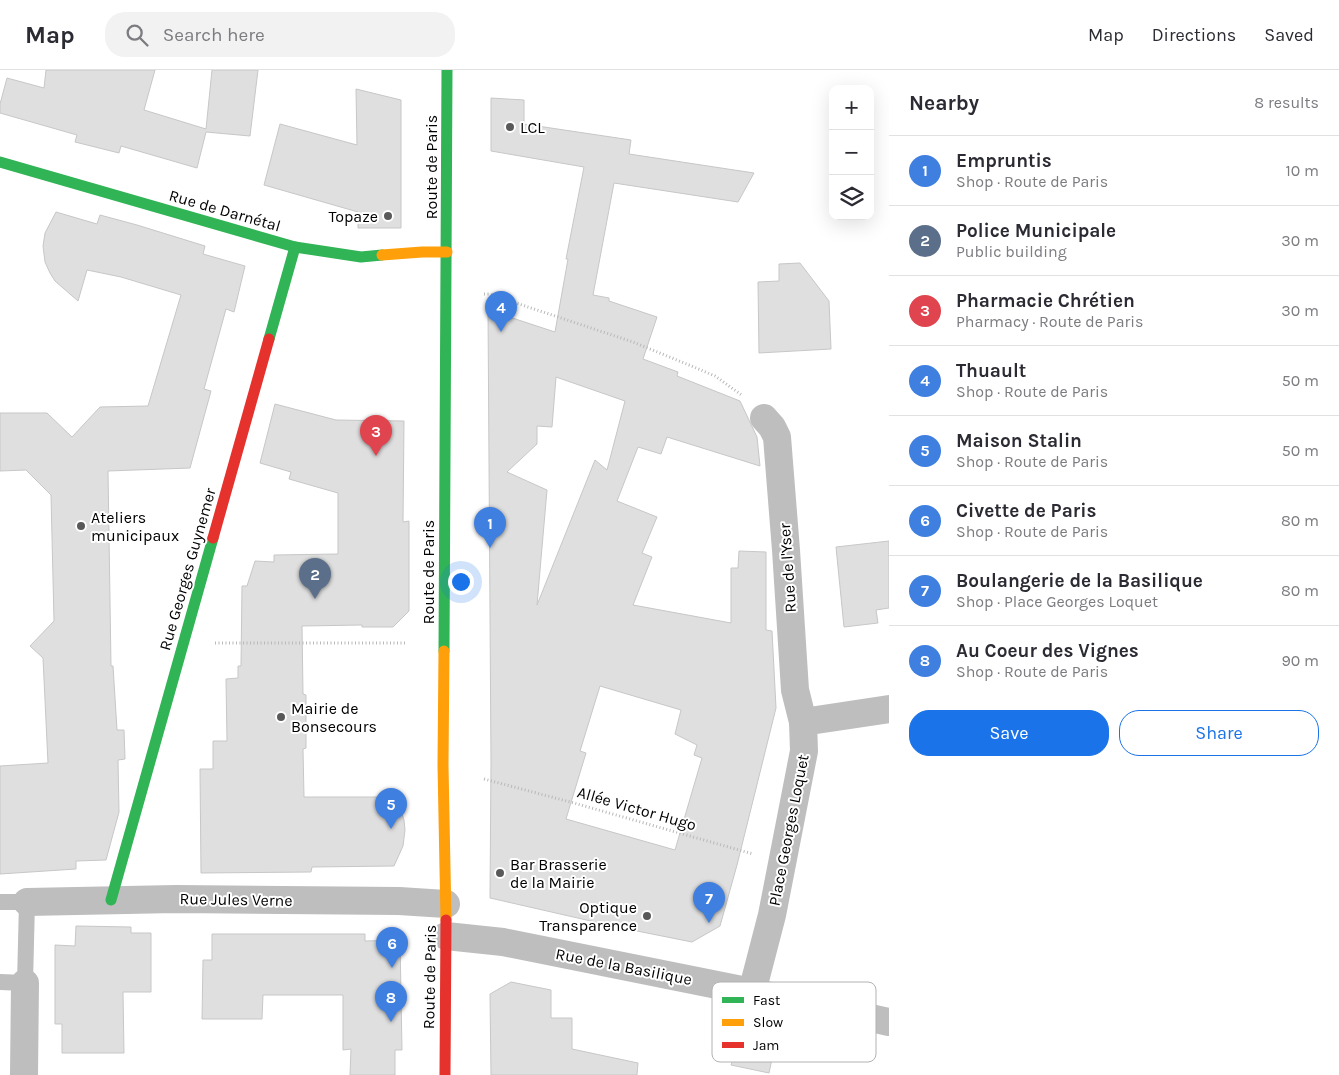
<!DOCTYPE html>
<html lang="en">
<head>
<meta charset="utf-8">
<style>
	:root { --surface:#fff; --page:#f2f2f3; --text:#2b2b33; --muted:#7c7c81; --line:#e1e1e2; --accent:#1a73e8 }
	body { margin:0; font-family:Karla,sans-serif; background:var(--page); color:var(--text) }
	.controls { position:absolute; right:15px; top:15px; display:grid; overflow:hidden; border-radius:10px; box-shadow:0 5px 20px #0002 }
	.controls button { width:45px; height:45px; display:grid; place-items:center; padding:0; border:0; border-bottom:1px solid var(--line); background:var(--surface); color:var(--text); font:25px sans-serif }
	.you { position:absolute; left:460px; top:511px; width:18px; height:18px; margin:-12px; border:4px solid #fff; border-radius:50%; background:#1a73e8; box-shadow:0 0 0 8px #1a73e833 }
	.badge { display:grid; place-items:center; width:32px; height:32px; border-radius:50%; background:var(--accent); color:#fff; font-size:16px; font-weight:700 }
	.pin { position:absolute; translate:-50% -41px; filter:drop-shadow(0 1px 2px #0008) }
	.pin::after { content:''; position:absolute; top:26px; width:18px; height:15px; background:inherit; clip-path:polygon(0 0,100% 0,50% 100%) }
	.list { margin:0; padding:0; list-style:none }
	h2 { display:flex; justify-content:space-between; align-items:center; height:65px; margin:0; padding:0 20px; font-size:21px }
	h2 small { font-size:16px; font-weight:400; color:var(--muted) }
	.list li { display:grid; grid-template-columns:32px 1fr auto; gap:15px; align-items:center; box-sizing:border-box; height:70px; padding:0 20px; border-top:1px solid var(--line) }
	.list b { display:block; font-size:19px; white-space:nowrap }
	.list p { margin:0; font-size:16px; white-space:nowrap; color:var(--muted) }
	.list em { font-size:16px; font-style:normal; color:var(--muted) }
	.actions { display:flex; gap:10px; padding:15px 20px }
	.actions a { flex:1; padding:11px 0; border:1px solid var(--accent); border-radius:20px; text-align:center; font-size:18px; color:var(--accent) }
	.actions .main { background:var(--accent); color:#fff }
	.icon { flex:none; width:28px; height:28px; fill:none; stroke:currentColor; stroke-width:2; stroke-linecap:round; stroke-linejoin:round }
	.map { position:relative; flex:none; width:889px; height:1005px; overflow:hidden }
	header { display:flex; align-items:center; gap:30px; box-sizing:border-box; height:70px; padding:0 25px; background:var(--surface); border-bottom:1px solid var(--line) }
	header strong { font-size:24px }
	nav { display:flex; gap:28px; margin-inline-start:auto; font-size:18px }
	.search { width:350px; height:45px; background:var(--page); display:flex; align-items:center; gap:12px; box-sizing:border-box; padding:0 18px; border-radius:20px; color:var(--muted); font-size:19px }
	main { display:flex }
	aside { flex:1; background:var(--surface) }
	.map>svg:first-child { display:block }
</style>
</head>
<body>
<header>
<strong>Map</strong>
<div class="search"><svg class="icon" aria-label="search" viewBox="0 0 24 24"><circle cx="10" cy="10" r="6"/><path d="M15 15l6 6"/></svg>Search here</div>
<nav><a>Map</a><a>Directions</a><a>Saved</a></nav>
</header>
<main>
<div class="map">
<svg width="889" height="1005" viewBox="0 0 889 1005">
	<rect width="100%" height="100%" fill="#fff"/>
	<!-- building -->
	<g fill="#dfdfdf" stroke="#c7c7c7" fill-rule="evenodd">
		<path d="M 46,0 L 155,0 L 144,40 L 206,59 L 212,0 L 258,0 L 250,66 L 206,62 L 197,98 L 121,76 L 119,83 L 75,72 L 77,65 L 0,43 L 0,34 L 7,8 L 44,18 Z"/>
		<path d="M 356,19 L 401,30 L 401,158 L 358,158 L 358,142 L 264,115 L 280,54 L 357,75 Z"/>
		<path d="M 491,28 L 524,30 L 524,54 L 631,70 L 629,84 L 754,103 L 738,132 L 614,113 L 593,225 L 609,228 L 609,231 L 657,247 L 643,289 L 678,302 L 677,306 L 740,331 L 757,367 L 760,396 L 667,367 L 661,384 L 638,377 L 617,431 L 657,447 L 642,483 L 652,487 L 633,535 L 731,553 L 731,498 L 738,498 L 739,481 L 766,482 L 766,560 L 772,561 L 776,638 L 737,795 L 720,856 L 692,872 L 617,857 L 490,828 L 491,692 L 488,240 L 555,262 L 568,189 L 566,189 L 584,97 L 491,81 ZM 556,307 L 625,331 L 607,400 L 595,390 L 537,535 L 547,420 L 507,402 L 537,374 L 537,356 L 552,357 ZM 600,616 L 681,640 L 675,664 L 697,675 L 694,685 L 702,688 L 675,780 L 566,749 L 586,683 L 580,681 Z"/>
		<path d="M 56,142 L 97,154 L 100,145 L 137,155 L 205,176 L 203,184 L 245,196 L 234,242 L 226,239 L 204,319 L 211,321 L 190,398 L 108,401 L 111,596 L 113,596 L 117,660 L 124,660 L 125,689 L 118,690 L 119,742 L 106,790 L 76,791 L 76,799 L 0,804 L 0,696 L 48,693 L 43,588 L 30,576 L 54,551 L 51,425 L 26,400 L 0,401 L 0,343 L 47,343 L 72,367 L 100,337 L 148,336 L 181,225 L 121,207 L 87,200 L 78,231 L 55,211 L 50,203 L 45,192 L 43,176 L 45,163 Z"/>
		<path d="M 800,193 L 829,231 L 831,279 L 759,283 L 758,212 L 779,211 L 779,194 Z"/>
		<path d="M 275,334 L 336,350 L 404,351 L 403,452 L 409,451 L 409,541 L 393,557 L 362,557 L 362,555 L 302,556 L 303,624 L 306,625 L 306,678 L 303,679 L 304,727 L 393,727 L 401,741 L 404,750 L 405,760 L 403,776 L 394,796 L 312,797 L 311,802 L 201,803 L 200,699 L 213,699 L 213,671 L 227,671 L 226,609 L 238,608 L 238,596 L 241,596 L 242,516 L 247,516 L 255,491 L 274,492 L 274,485 L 338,484 L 338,423 L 289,409 L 291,402 L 260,393 Z"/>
		<path d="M 889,471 L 889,538 L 876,540 L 878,553 L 844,557 L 836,477 Z"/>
		<path d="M 76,856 L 131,857 L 131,863 L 151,863 L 151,922 L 123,922 L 124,983 L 62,983 L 62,954 L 55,954 L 55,875 L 75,876 Z"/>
		<path d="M 212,864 L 365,864 L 365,871 L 400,870 L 402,980 L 395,980 L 395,1005 L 350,1005 L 351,979 L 343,980 L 343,925 L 263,925 L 262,949 L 202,949 L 203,890 L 212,890 Z"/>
		<path d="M 511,912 L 551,920 L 551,948 L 572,948 L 572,979 L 638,993 L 637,1005 L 491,1005 L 490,924 Z"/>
		<path d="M 740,961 L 776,970 L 769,1003 L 731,995 L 738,975 Z"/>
	</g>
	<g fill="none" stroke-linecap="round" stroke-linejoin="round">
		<!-- path -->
		<g stroke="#b9b9b9" stroke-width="3" stroke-dasharray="1 2.5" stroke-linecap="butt">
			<path d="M 484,224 L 489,224 L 633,272 L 689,295 L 715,306 L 743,326"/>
			<path d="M 215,573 L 407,573"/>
			<path d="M 484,709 L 574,733 L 753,784"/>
		</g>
		<!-- lane -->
		<path stroke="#bebebe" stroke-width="16" d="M 0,832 L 27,832 L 25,913 L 0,912"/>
		<!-- street -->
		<g stroke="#bebebe" stroke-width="28">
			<path d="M 764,348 L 772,357 L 777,367 L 786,480 L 795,620 L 803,652"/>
			<path d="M 27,832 L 176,829 L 399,831 L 446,834"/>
			<path d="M 446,866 L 503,872 L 752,922 L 889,952"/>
			<path d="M 752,922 L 772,845 L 804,681 L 803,652 L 889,639"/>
			<path d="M 24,1005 L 25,913"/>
		</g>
		<!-- fast -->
		<g stroke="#30b455" stroke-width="11">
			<path d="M 0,92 L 295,177 L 361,187 L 382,185"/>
			<path d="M 269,269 L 295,177"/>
			<path d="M 444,581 L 447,0"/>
			<path d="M 111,830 L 213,468"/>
		</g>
		<!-- slow -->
		<g stroke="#ff9f0a" stroke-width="11">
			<path d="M 382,185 L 422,182 L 447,182"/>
			<path d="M 444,581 L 443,695 L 446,850"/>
		</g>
		<!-- jam -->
		<g stroke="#e5322d" stroke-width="11">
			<path d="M 213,468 L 269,269"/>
			<path d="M 445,1005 L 446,850"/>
		</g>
	</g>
	<!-- markers -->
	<g fill="#595959" stroke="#fff" stroke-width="2">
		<circle cx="510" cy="57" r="5"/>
		<circle cx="388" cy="146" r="5"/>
		<circle cx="81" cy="456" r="5"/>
		<circle cx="281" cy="647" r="5"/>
		<circle cx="500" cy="803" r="5"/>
		<circle cx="647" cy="846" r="5"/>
	</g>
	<g text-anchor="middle" stroke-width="4" stroke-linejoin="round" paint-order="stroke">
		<!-- poi labels -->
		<g font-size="16" fill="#000" stroke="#fff" text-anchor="start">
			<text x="520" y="63">LCL</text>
			<text x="378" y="152" text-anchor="end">Topaze</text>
			<text x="91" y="453">Ateliers<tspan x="91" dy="18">municipaux</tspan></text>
			<text x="291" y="644">Mairie de<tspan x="291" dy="18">Bonsecours</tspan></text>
			<text x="510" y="800">Bar Brasserie<tspan x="510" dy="18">de la Mairie</tspan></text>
			<text x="637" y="843" text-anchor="end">Optique<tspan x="637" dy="18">Transparence</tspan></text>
		</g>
		<!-- street labels -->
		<g font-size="16" fill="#000" stroke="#fff">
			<text transform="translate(431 97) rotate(-90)" y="6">Route de Paris</text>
			<text transform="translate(225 140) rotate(16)" y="6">Rue de Darnétal</text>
			<text transform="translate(787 498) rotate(-94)" y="6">Rue de l'Yser</text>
			<text transform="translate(187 499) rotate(-74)" y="6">Rue Georges Guynemer</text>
			<text transform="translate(428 502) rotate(-90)" y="6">Route de Paris</text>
			<text transform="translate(637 738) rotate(16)" y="6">Allée Victor Hugo</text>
			<text transform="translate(788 760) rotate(-79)" y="6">Place Georges Loquet</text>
			<text transform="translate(236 829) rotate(1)" y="6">Rue Jules Verne</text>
			<text transform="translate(624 896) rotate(11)" y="6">Rue de la Basilique</text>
			<text transform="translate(429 907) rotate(-89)" y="6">Route de Paris</text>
		</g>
	</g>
	<!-- legend -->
	<rect x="712" y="912" width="164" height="80" rx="8" fill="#fff" stroke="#b2b2b2" stroke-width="1"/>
	<rect x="722" y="927" width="22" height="6" fill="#30b455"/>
	<rect x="722" y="949" width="22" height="7" fill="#ff9f0a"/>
	<rect x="722" y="972" width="22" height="6" fill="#e5322d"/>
	<g font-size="14" fill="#000">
		<text x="753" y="935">Fast</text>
		<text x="753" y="957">Slow</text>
		<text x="753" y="980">Jam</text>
	</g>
</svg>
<div class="controls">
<button>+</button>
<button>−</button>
<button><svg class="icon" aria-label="layers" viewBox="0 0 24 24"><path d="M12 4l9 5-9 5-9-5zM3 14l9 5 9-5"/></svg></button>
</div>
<div class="you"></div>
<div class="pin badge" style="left:490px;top:478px;background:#3f7fe0">1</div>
<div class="pin badge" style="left:315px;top:529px;background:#5c6f8a">2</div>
<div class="pin badge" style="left:376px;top:386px;background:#e0444e">3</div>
<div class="pin badge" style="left:501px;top:262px;background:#3f7fe0">4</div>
<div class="pin badge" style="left:391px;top:759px;background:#3f7fe0">5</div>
<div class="pin badge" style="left:392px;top:898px;background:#3f7fe0">6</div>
<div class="pin badge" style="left:709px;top:853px;background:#3f7fe0">7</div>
<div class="pin badge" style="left:391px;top:952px;background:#3f7fe0">8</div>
</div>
<aside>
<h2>Nearby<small>8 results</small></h2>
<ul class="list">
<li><span class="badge" style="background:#3f7fe0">1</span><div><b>Empruntis</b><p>Shop · Route de Paris</p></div><em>10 m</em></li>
<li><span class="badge" style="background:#5c6f8a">2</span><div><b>Police Municipale</b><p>Public building</p></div><em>30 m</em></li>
<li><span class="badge" style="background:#e0444e">3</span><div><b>Pharmacie Chrétien</b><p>Pharmacy · Route de Paris</p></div><em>30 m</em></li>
<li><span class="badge" style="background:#3f7fe0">4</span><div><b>Thuault</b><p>Shop · Route de Paris</p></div><em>50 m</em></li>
<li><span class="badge" style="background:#3f7fe0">5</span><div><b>Maison Stalin</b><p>Shop · Route de Paris</p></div><em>50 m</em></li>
<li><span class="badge" style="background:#3f7fe0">6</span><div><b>Civette de Paris</b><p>Shop · Route de Paris</p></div><em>80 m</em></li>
<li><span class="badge" style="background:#3f7fe0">7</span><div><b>Boulangerie de la Basilique</b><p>Shop · Place Georges Loquet</p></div><em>80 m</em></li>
<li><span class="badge" style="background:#3f7fe0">8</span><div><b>Au Coeur des Vignes</b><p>Shop · Route de Paris</p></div><em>90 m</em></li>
</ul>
<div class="actions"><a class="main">Save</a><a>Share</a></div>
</aside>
</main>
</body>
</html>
